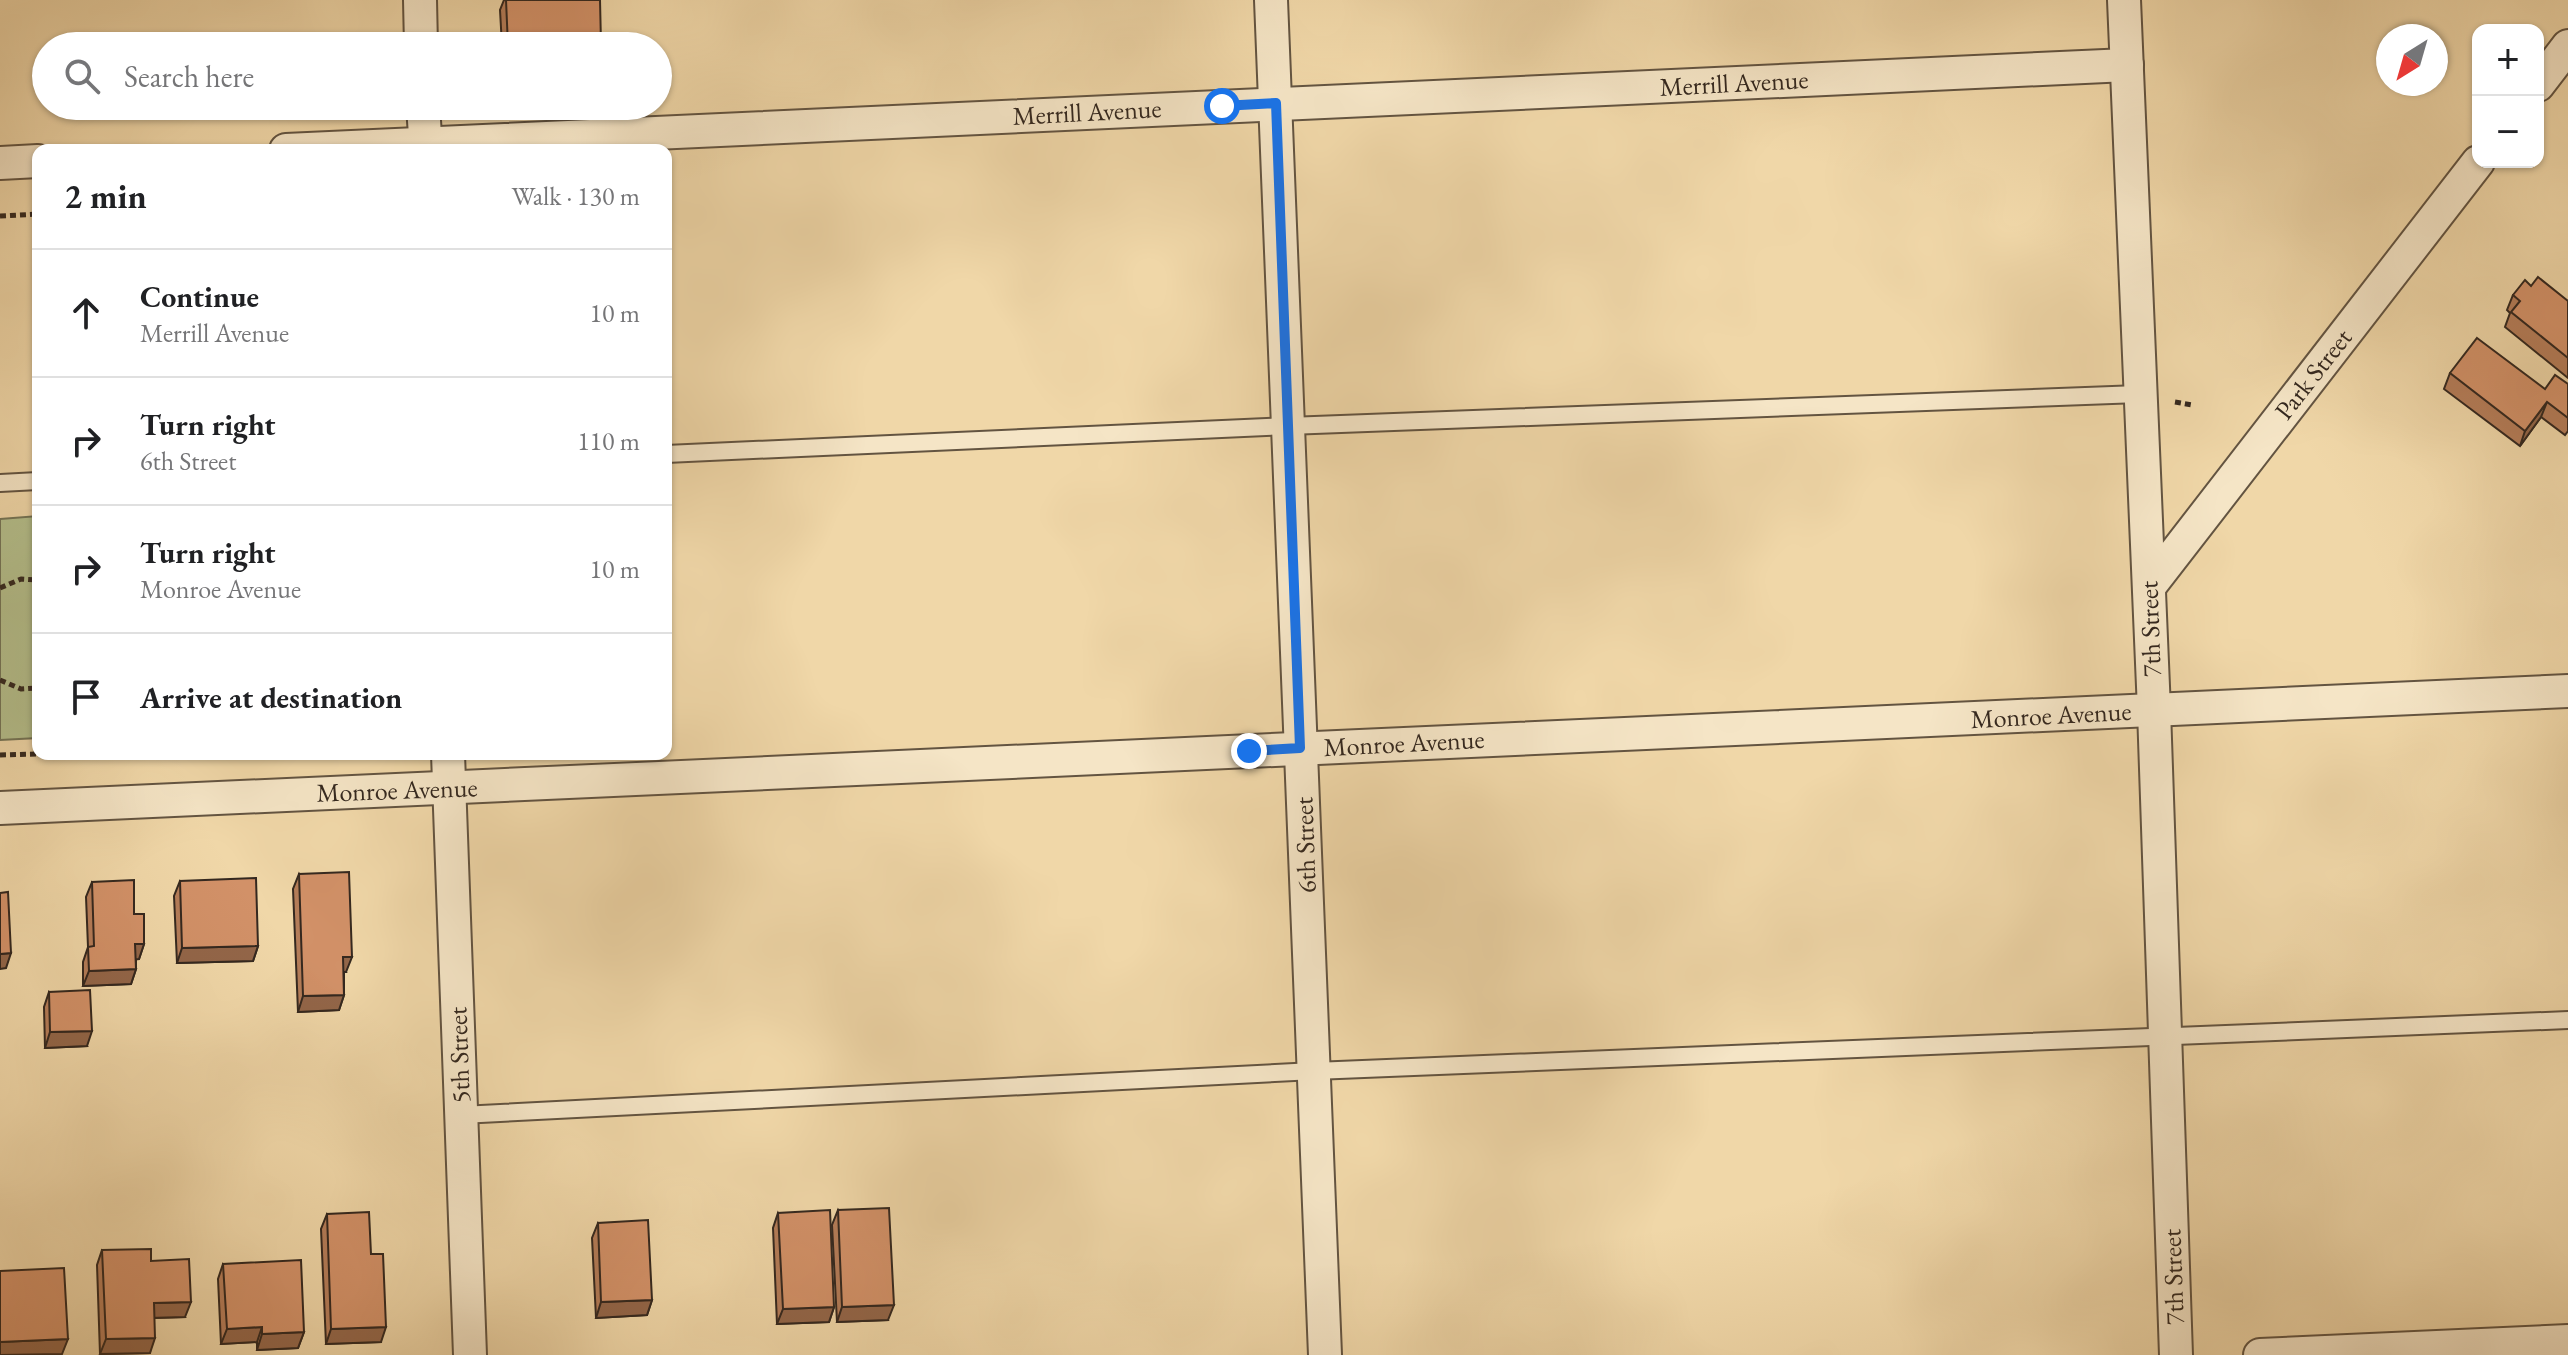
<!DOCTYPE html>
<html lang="en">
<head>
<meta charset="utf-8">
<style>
	:root { --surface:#fff; --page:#f6f6f6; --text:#202124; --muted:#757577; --line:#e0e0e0 }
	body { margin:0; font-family:"EB Garamond",serif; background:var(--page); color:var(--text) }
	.controls { position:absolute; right:24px; top:24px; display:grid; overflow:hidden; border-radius:16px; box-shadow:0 2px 6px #0004 }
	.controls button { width:72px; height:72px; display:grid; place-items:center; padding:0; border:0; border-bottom:2px solid var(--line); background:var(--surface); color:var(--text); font:40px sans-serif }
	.compass { position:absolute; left:2376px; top:24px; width:72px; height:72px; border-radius:50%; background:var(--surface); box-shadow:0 2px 6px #0004; rotate:217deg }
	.stop { position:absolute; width:24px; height:24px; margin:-18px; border:6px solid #1a73e8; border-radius:50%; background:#fff }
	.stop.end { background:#1a73e8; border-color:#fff; box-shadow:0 2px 8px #0008 }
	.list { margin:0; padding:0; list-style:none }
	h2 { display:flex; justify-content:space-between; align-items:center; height:104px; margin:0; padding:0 32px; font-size:34px }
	h2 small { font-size:26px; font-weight:400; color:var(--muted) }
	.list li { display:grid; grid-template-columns:52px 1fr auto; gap:24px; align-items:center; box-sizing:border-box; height:128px; padding:0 32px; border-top:2px solid var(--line) }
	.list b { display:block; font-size:30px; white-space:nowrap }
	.list p { margin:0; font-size:26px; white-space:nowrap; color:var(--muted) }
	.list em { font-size:26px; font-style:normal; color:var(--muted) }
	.icon { flex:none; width:44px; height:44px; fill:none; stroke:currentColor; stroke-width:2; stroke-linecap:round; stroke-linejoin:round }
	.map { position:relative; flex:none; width:2568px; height:1355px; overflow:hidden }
	.search { position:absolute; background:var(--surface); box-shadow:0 2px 6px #0004; left:32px; top:32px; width:640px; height:88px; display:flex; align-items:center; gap:20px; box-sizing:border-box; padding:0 28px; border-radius:44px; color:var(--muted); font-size:30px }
	.panel { position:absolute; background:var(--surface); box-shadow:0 2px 6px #0004; left:32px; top:144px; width:640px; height:616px; border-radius:16px }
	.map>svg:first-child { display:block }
</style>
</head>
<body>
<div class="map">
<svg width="2568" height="1355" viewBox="0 0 2568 1355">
	<rect width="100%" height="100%" fill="#f0d7a8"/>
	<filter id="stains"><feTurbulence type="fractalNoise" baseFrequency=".0025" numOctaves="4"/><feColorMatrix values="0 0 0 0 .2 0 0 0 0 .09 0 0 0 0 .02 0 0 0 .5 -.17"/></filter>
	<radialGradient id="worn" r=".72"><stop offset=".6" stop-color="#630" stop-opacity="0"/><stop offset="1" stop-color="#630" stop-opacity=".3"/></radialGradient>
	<!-- park -->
	<path fill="#b4bf8c" stroke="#747456" stroke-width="2" d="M 38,516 L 38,738 L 0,740 L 0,519 Z"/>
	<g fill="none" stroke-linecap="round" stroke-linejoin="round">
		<!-- lane casing -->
		<g stroke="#635441" stroke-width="20">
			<g id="lane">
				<path d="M 666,454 L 1288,426 L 2139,394"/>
				<path d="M 0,483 L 38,481"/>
				<path d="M 461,1115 L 1314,1071 L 2568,1020"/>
			</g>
		</g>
		<!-- street casing -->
		<g stroke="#635441" stroke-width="36">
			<g id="street">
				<path d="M 420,0 L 421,46"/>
				<path d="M 1271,0 L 1325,1355"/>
				<path d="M 2124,0 L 2154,710 L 2176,1355"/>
				<path d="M 2538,85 L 2568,46"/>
				<path d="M 423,106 L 426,150"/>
				<path d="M 286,150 L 2127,65"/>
				<path d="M 0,163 L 38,161"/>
				<path d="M 2149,587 L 2478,162"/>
				<path d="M 448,754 L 470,1355"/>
				<path d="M 0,808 L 2568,691"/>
				<path d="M 2260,1355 L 2568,1341"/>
			</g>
		</g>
		<!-- path -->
		<g stroke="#34281f" stroke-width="5" stroke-dasharray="6 4" stroke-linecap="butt">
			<path d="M 0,216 L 38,214"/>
			<path d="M 2175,402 L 2192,405"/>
			<path d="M 0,588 L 21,579 L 38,580"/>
			<path d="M 0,680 L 21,689 L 38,688"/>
			<path d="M 0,755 L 38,754"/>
		</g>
		<!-- lane -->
		<use href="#lane" stroke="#f5e5c6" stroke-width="16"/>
		<!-- street -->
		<use href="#street" stroke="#f5e5c6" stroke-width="32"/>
	</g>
	<!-- wall -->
	<g fill="#b57d59" stroke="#34281f" stroke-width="2">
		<path d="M 504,0 L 600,0 L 600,46 L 502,46 L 500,10 Z"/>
		<path d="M 2531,286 L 2568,301 L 2568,378 L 2505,327 L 2510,313 L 2507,310 L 2513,295 Z"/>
		<path d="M 2450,373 L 2545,389 L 2568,384 L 2568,431 L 2565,435 L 2541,417 L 2520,446 L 2444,389 Z"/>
		<path d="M 299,874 L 346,972 L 344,972 L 344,995 L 339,1010 L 298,1012 L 293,889 Z"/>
		<path d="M 180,881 L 258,946 L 253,961 L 177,963 L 174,896 Z"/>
		<path d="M 92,882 L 134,914 L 144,944 L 139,959 L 136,959 L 136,969 L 131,984 L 83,986 L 83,962 L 88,947 L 86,897 Z"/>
		<path d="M 49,992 L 87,1046 L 45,1048 L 44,1007 Z"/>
		<path d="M 838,1210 L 888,1320 L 837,1322 L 832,1225 Z"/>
		<path d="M 778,1213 L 834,1307 L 829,1322 L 777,1324 L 773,1228 Z"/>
		<path d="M 327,1214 L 371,1254 L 381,1342 L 326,1344 L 321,1229 Z"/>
		<path d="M 598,1223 L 652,1300 L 647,1315 L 596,1318 L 592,1238 Z"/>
		<path d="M 102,1250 L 151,1261 L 185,1317 L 154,1318 L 150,1353 L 100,1354 L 97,1265 Z"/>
		<path d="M 223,1264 L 304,1332 L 298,1348 L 257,1350 L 257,1342 L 221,1344 L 218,1279 Z"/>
	</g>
	<!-- shaded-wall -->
	<g fill="#936649" stroke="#34281f" stroke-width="2">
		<path d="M 601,44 L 600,46 L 529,46 Z"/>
		<path d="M 2547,402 L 2541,417 L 2520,446 L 2525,431 Z"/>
		<path d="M 135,944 L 144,944 L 139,959 L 130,960 Z"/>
		<path d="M 258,946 L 253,961 L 177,963 L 182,948 Z"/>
		<path d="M 11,953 L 6,968 L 0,969 L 0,954 Z"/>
		<path d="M 343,957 L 352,957 L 346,972 L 338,972 Z"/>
		<path d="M 136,969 L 131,984 L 83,986 L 89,971 Z"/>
		<path d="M 344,995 L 339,1010 L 298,1012 L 303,996 Z"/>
		<path d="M 92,1031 L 87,1046 L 45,1048 L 50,1032 Z"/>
		<path d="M 652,1300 L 647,1315 L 596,1318 L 601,1302 Z"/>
		<path d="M 191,1302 L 185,1317 L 148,1318 L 154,1303 Z"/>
		<path d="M 894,1305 L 888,1320 L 837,1322 L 842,1307 Z"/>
		<path d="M 834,1307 L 829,1322 L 777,1324 L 783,1309 Z"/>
		<path d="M 262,1327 L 257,1342 L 221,1344 L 227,1329 Z"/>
		<path d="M 386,1327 L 381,1342 L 326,1344 L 331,1329 Z"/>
		<path d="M 304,1332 L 298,1348 L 257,1350 L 262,1334 Z"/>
		<path d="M 155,1338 L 150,1353 L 100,1354 L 106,1339 Z"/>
		<path d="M 68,1339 L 62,1354 L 0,1355 L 0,1342 Z"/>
	</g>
	<!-- building -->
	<g fill="#d29168" stroke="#34281f" stroke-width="2">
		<path d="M 506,0 L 600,0 L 601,44 L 508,46 Z"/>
		<path d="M 2538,277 L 2568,301 L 2568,358 L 2511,312 L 2520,301 L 2513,295 L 2525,280 L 2531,286 Z"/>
		<path d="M 2477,338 L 2545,389 L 2555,375 L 2568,384 L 2568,418 L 2547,402 L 2525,431 L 2450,373 Z"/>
		<path d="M 349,872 L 352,957 L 343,957 L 344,995 L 303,996 L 299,874 Z"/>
		<path d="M 256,878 L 258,946 L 182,948 L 180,881 Z"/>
		<path d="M 134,880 L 134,914 L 144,914 L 144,944 L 135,944 L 136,969 L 89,971 L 88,947 L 94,946 L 92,882 Z"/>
		<path d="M 8,892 L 11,953 L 0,954 L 0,893 Z"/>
		<path d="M 90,990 L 92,1031 L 50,1032 L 49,992 Z"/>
		<path d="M 889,1208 L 894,1305 L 842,1307 L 838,1210 Z"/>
		<path d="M 830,1210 L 834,1307 L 783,1309 L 778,1213 Z"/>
		<path d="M 369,1212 L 371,1254 L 383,1254 L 386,1327 L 331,1329 L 327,1214 Z"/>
		<path d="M 648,1220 L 652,1300 L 601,1302 L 598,1223 Z"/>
		<path d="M 151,1249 L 151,1261 L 189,1259 L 191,1302 L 154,1303 L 155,1338 L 106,1339 L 102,1250 Z"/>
		<path d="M 301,1260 L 304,1332 L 262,1334 L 262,1327 L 227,1329 L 223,1264 Z"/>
		<path d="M 64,1268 L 68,1339 L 0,1342 L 0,1271 Z"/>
	</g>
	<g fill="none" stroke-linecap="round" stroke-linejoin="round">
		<!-- route -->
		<path stroke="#1a73e8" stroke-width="10" d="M 1222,106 L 1276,103 L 1300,748 L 1249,751"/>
	</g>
	<g text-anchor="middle" stroke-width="6" stroke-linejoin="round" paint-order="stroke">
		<!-- street labels -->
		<g font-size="26" fill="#34281f" stroke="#f5e5c6">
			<text transform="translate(1734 83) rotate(-3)" y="9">Merrill Avenue</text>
			<text transform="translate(1087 112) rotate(-3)" y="9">Merrill Avenue</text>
			<text transform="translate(2313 374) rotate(-52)" y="9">Park Street</text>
			<text transform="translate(2150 629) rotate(-92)" y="9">7th Street</text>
			<text transform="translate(2051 715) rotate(-3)" y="9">Monroe Avenue</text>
			<text transform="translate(1404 743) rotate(-3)" y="9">Monroe Avenue</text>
			<text transform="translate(397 790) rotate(-2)" y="9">Monroe Avenue</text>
			<text transform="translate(1305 845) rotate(-92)" y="9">6th Street</text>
			<text transform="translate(459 1055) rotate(-92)" y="9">5th Street</text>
			<text transform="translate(2173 1277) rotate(-92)" y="9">7th Street</text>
		</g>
	</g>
	<rect width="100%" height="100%" filter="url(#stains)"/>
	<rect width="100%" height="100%" fill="url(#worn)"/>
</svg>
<div class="controls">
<button>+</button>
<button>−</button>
</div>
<svg class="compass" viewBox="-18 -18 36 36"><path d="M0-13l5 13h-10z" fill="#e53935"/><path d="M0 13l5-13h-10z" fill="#757577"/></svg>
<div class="stop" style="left:1222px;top:106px"></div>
<div class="stop end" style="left:1249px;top:751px"></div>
<div class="search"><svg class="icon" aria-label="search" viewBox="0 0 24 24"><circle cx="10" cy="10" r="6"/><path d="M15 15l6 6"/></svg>Search here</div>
<section class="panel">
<h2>2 min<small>Walk · 130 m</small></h2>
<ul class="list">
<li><svg class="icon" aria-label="ahead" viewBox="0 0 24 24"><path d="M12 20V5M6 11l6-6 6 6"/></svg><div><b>Continue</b><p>Merrill Avenue</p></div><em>10 m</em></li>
<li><svg class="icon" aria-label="right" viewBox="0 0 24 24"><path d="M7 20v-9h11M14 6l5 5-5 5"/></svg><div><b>Turn right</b><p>6th Street</p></div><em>110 m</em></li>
<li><svg class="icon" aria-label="right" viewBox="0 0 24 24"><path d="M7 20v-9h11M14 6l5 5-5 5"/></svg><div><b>Turn right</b><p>Monroe Avenue</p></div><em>10 m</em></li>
<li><svg class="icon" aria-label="arrive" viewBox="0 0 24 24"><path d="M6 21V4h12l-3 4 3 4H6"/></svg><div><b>Arrive at destination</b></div></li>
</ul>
</section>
</div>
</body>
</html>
